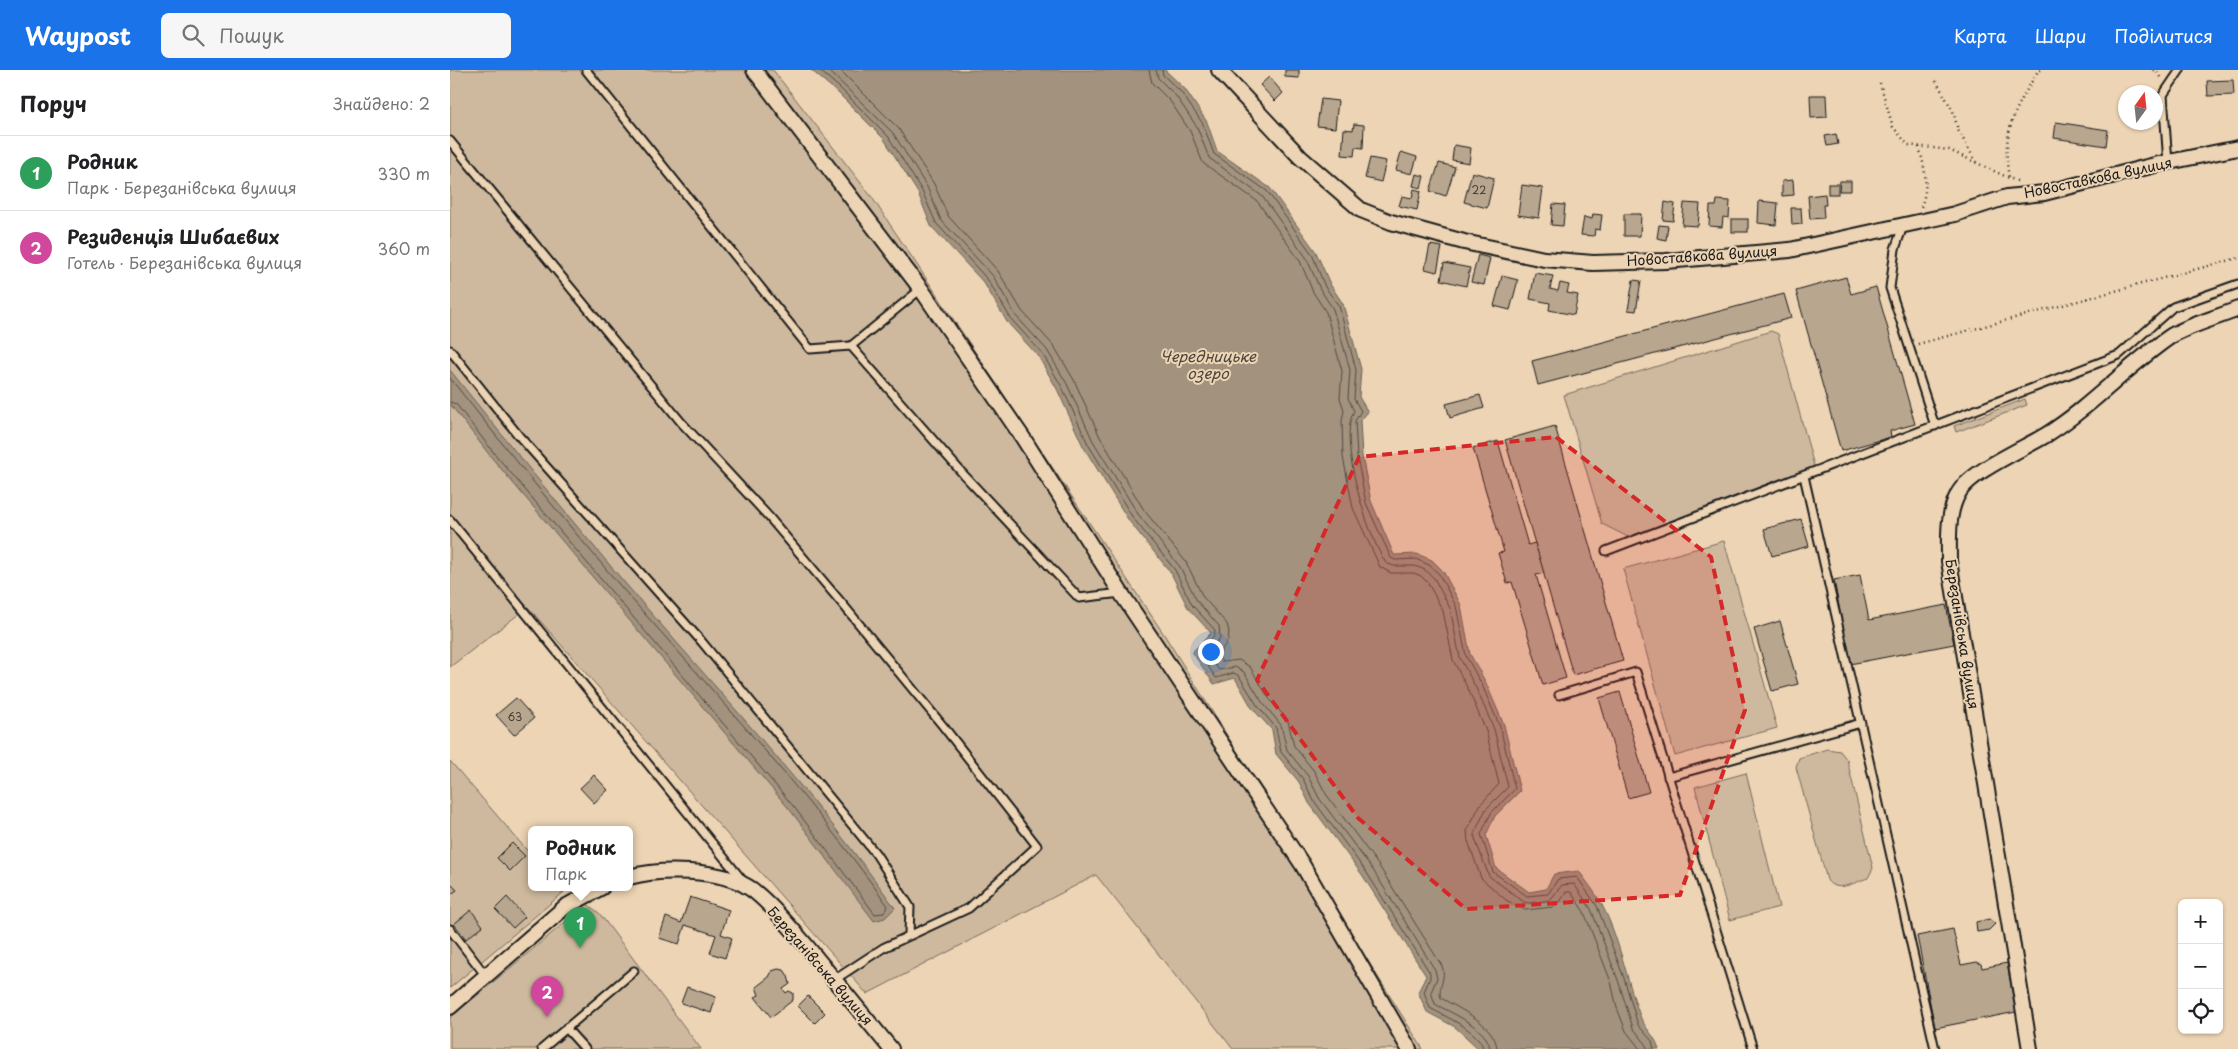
<!DOCTYPE html>
<html lang="uk">
<head>
<meta charset="utf-8">
<style>
	:root { --surface:#fff; --page:#f6f6f6; --text:#202124; --muted:#757577; --line:#e0e0e0; --accent:#1a73e8 }
	body { margin:0; font-family:"Playpen Sans",sans-serif; background:var(--page); color:var(--text) }
	.controls { position:absolute; right:15px; bottom:15px; display:grid; overflow:hidden; border-radius:8px; box-shadow:0 1px 4px #0004 }
	.controls button { width:45px; height:45px; display:grid; place-items:center; padding:0; border:0; border-bottom:1px solid var(--line); background:var(--surface); color:var(--text); font:25px sans-serif }
	.compass { position:absolute; left:1668px; top:15px; width:45px; height:45px; border-radius:50%; background:var(--surface); box-shadow:0 1px 4px #0004; rotate:15deg }
	.you { position:absolute; left:760px; top:581px; width:18px; height:18px; margin:-12px; border:4px solid #fff; border-radius:50%; background:#1a73e8; box-shadow:0 0 0 8px #1a73e833 }
	.badge { display:grid; place-items:center; width:32px; height:32px; border-radius:50%; background:var(--accent); color:#fff; font-size:16px; font-weight:700 }
	.pin { position:absolute; translate:-50% -41px; filter:drop-shadow(0 1px 2px #0008) }
	.pin::after { content:''; position:absolute; top:26px; width:18px; height:15px; background:inherit; clip-path:polygon(0 0,100% 0,50% 100%) }
	.popup { position:absolute; left:78px; top:756px; width:105px; height:65px; box-sizing:border-box; display:grid; place-content:center; border-radius:8px; background:var(--surface); filter:drop-shadow(0 1px 4px #0005); font-size:16px; white-space:nowrap; color:var(--muted) }
	.popup b { font-size:19px; color:var(--text) }
	.popup::after { content:''; position:absolute; left:50%; top:100%; margin-left:-10px; border:10px solid transparent; border-top-color:var(--surface) }
	.list { margin:0; padding:0; list-style:none }
	h2 { display:flex; justify-content:space-between; align-items:center; height:65px; margin:0; padding:0 20px; font-size:21px }
	h2 small { font-size:16px; font-weight:400; color:var(--muted) }
	.list li { display:grid; grid-template-columns:32px 1fr auto; gap:15px; align-items:center; box-sizing:border-box; height:75px; padding:0 20px; border-top:1px solid var(--line) }
	.list b { display:block; font-size:19px; white-space:nowrap }
	.list p { margin:0; font-size:16px; white-space:nowrap; color:var(--muted) }
	.list em { font-size:16px; font-style:normal; color:var(--muted) }
	.icon { flex:none; width:28px; height:28px; fill:none; stroke:currentColor; stroke-width:2; stroke-linecap:round; stroke-linejoin:round }
	.map { position:relative; flex:none; width:1788px; height:979px; overflow:hidden }
	header { display:flex; align-items:center; gap:30px; box-sizing:border-box; height:70px; padding:0 25px; background:var(--accent); color:#fff }
	header strong { font-size:24px }
	nav { display:flex; gap:28px; margin-inline-start:auto; font-size:18px }
	.search { width:350px; height:45px; background:var(--page); display:flex; align-items:center; gap:12px; box-sizing:border-box; padding:0 18px; border-radius:8px; color:var(--muted); font-size:19px }
	main { display:flex }
	aside { flex:1; background:var(--surface) }
	.map>svg:first-child { display:block }
</style>
</head>
<body>
<header>
<strong>Waypost</strong>
<div class="search"><svg class="icon" aria-label="search" viewBox="0 0 24 24"><circle cx="10" cy="10" r="6"/><path d="M15 15l6 6"/></svg>Пошук</div>
<nav><a>Карта</a><a>Шари</a><a>Поділитися</a></nav>
</header>
<main>
<aside>
<h2>Поруч<small>Знайдено: 2</small></h2>
<ul class="list">
<li><span class="badge" style="background:#2e9e5b">1</span><div><b>Родник</b><p>Парк · Березанівська вулиця</p></div><em>330 m</em></li>
<li><span class="badge" style="background:#d1479c">2</span><div><b>Резиденція Шибаєвих</b><p>Готель · Березанівська вулиця</p></div><em>360 m</em></li>
</ul>
</aside>
<div class="map">
<svg width="1788" height="979" viewBox="0 0 1788 979">
	<rect width="100%" height="100%" fill="#ecd4b4"/>
	<filter id="ink" filterUnits="userSpaceOnUse"><feTurbulence type="fractalNoise" baseFrequency=".02" numOctaves="2"/><feDisplacementMap in="SourceGraphic" scale="10" xChannelSelector="R" yChannelSelector="G"/><feConvolveMatrix kernelMatrix="1 2 1 2 8 2 1 2 1" color-interpolation-filters="sRGB"/></filter>
	<g filter="url(#ink)">
		<!-- green -->
		<g fill="#ceb99e" stroke="#756a5d">
			<path d="M 0,0 L 323,0 L 421,126 L 715,566 L 973,979 L 783,979 L 646,805 L 417,924 L 78,537 L 0,597 Z"/>
			<path d="M 1321,261 L 1328,264 L 1364,396 L 1178,467 L 1152,454 L 1114,325 Z"/>
			<path d="M 1575,329 L 1577,335 L 1506,362 L 1504,356 Z"/>
			<path d="M 1274,471 L 1327,658 L 1225,686 L 1173,499 Z"/>
			<path d="M 1377,679 L 1390,681 L 1397,690 L 1423,798 L 1418,808 C 1405,812 1386,824 1377,810 L 1346,697 L 1349,688 Z"/>
			<path d="M 0,691 L 81,785 L 81,817 L 109,817 L 114,822 L 0,918 Z"/>
			<path d="M 1296,703 L 1329,837 L 1280,850 L 1245,717 Z"/>
			<path d="M 137,834 L 149,843 L 251,979 L 0,979 L 0,948 Z"/>
		</g>
		<!-- water -->
		<g fill="#a2927e" stroke="#6c6357">
			<path d="M 361,0 L 715,0 L 735,19 L 757,52 L 767,81 L 820,118 L 866,182 L 880,214 L 893,234 L 911,299 L 909,327 L 918,342 L 910,351 L 912,386 L 921,431 L 944,485 L 967,484 L 982,490 L 993,501 L 1011,535 L 1020,584 L 1036,613 L 1054,655 L 1070,721 L 1045,746 L 1036,765 L 1046,798 L 1079,822 L 1096,819 L 1104,804 L 1129,801 C 1136,811 1145,822 1151,833 C 1170,868 1176,909 1190,946 C 1195,959 1205,965 1209,979 L 1029,979 L 1005,957 L 977,942 L 968,922 L 976,906 L 913,806 L 859,733 L 849,712 L 826,684 L 822,660 L 802,638 L 785,608 L 764,614 L 742,582 L 761,563 L 738,538 L 721,503 L 679,451 L 633,376 L 607,319 L 588,286 L 557,252 L 534,213 L 481,156 L 468,123 L 434,69 L 387,22 Z"/>
			<path d="M 0,300 C 57,372 115,443 175,513 C 267,620 364,723 445,838 L 435,848 L 424,851 L 340,740 L 41,387 L 0,334 Z"/>
		</g>
		<g fill="none" stroke-linecap="round" stroke-linejoin="round">
			<!-- shore -->
			<g stroke="#524b43" stroke-width="1">
				<path d="M 369,0 L 390,18 L 438,66 L 472,121 L 486,153 L 538,210 L 561,249 L 592,283 L 612,317 L 638,374 L 683,448 L 725,500 L 742,535 L 765,560 L 764,566 L 750,581 L 750,584 L 766,608 L 784,603 L 789,606 L 807,635 L 826,658 L 831,682 L 853,709 L 864,731 L 917,803 L 980,903 L 980,908 L 974,922 L 980,938 C 994,946 1032,962 1033,979"/>
				<path d="M 378,0 L 443,63 L 477,117 L 491,150 L 543,206 L 566,246 L 597,280 L 617,314 L 643,371 L 688,444 L 730,497 L 747,531 L 769,556 L 770,568 L 758,582 L 758,585 L 769,600 L 785,597 L 794,602 L 812,632 L 831,655 L 837,680 L 858,706 L 869,728 L 923,800 L 985,900 L 987,908 L 981,922 L 985,934 C 1001,943 1039,958 1040,979"/>
				<path d="M 390,0 L 449,59 L 484,114 L 498,146 L 548,201 L 572,241 L 604,276 L 624,310 L 650,367 L 694,440 L 736,492 L 753,527 L 777,554 L 779,562 L 778,570 L 768,586 L 772,592 L 789,590 L 800,597 L 818,627 L 838,651 L 844,676 L 864,701 L 876,724 L 929,796 L 992,896 C 997,908 987,918 991,928 C 1009,939 1046,954 1047,979"/>
				<path d="M 699,0 L 702,13 L 720,31 L 740,61 L 753,93 L 807,131 L 850,191 L 863,222 L 876,242 L 892,301 L 890,328 L 894,340 L 892,351 L 893,387 L 903,438 L 930,497 L 941,503 L 964,503 L 971,506 L 978,513 L 993,541 L 1003,590 L 1019,621 L 1036,661 L 1049,714 L 1030,735 L 1017,761 L 1018,771 L 1031,808 L 1056,830 L 1075,840 L 1103,837 L 1110,832 L 1116,822 L 1121,822 L 1134,842 L 1161,912 L 1167,938 L 1176,961 L 1190,979"/>
				<path d="M 706,0 L 708,8 L 726,26 L 747,57 L 759,88 L 812,126 L 856,187 L 870,219 L 883,239 L 900,300 L 898,328 L 904,341 C 887,368 918,468 936,493 L 944,496 L 965,496 L 975,500 L 984,508 L 1000,538 L 1010,588 L 1026,618 L 1044,659 L 1058,717 L 1036,739 L 1025,762 L 1025,769 L 1039,806 L 1074,832 L 1080,833 L 1100,830 L 1112,815 L 1124,814 L 1141,839 L 1168,910 L 1183,958 L 1196,974 L 1197,979"/>
				<path d="M 712,0 L 713,5 L 731,22 L 753,54 L 764,84 L 817,121 L 862,184 L 875,217 L 889,236 L 906,300 L 904,329 L 911,341 L 905,351 L 907,387 L 916,433 L 941,488 L 945,490 L 966,489 L 979,495 L 989,504 L 1006,536 L 1016,586 L 1032,615 L 1050,657 L 1065,719 L 1041,743 L 1031,764 L 1043,802 L 1077,826 L 1098,824 L 1108,809 L 1127,807 L 1147,836 L 1174,908 L 1188,955 L 1202,971 L 1204,979"/>
				<path d="M 0,308 C 56,379 113,449 172,518 C 263,622 358,723 438,836 L 433,843 L 425,844 L 344,737 L 44,383 L 6,334 L 0,332"/>
			</g>
		</g>
		<!-- building -->
		<g fill="#b8a68f" stroke="#1c1c1c">
			<path d="M 835,0 L 849,0 L 849,8 L 835,7 Z"/>
			<path d="M 819,7 L 833,23 L 825,31 L 810,15 Z"/>
			<path d="M 1783,10 L 1784,25 L 1758,26 L 1757,11 Z"/>
			<path d="M 1360,25 L 1376,25 L 1377,47 L 1361,48 Z"/>
			<path d="M 871,29 L 888,31 L 885,58 L 867,56 Z"/>
			<path d="M 1606,52 L 1658,60 L 1656,76 L 1604,68 Z"/>
			<path d="M 904,54 L 914,55 L 913,78 L 905,77 L 904,86 L 892,85 L 894,59 L 903,60 Z"/>
			<path d="M 1386,64 L 1388,74 L 1377,76 L 1375,66 Z"/>
			<path d="M 1004,75 L 1021,78 L 1019,93 L 1002,90 Z"/>
			<path d="M 951,82 L 967,87 L 962,104 L 946,100 Z"/>
			<path d="M 920,88 L 936,91 L 931,112 L 915,108 Z"/>
			<path d="M 989,93 L 1005,97 L 996,126 L 980,121 Z"/>
			<path d="M 1022,102 L 1044,108 L 1037,138 L 1014,132 Z"/>
			<path d="M 966,104 L 974,106 L 971,118 L 963,116 Z"/>
			<path d="M 1343,110 L 1344,125 L 1332,126 L 1332,111 Z"/>
			<path d="M 1390,111 L 1401,111 L 1401,121 L 1389,121 Z"/>
			<rect x="1378" y="114" width="10" height="10"/>
			<path d="M 1072,115 L 1093,118 L 1089,148 L 1068,145 Z"/>
			<path d="M 964,119 L 971,121 L 967,140 L 949,136 L 952,126 L 962,128 Z"/>
			<path d="M 1375,124 L 1376,135 L 1373,135 L 1374,148 L 1360,149 L 1358,126 Z"/>
			<path d="M 1267,130 L 1280,131 L 1279,148 L 1273,147 L 1272,157 L 1259,156 L 1260,136 L 1266,136 Z"/>
			<path d="M 1309,131 L 1328,133 L 1326,155 L 1308,153 Z"/>
			<path d="M 1215,132 L 1225,134 L 1223,151 L 1213,150 Z"/>
			<path d="M 1234,133 L 1250,134 L 1248,156 L 1232,155 Z"/>
			<path d="M 1103,134 L 1115,135 L 1113,156 L 1101,155 Z"/>
			<path d="M 1341,138 L 1351,138 L 1352,154 L 1342,155 Z"/>
			<path d="M 1143,144 L 1152,145 L 1150,160 L 1145,159 L 1144,166 L 1131,165 L 1134,147 L 1142,149 Z"/>
			<path d="M 1174,144 L 1191,144 L 1190,166 L 1174,166 Z"/>
			<rect x="1282" y="149" width="16" height="13"/>
			<path d="M 1209,155 L 1218,156 L 1216,170 L 1207,168 Z"/>
			<path d="M 980,175 L 992,177 L 987,202 L 975,199 Z"/>
			<path d="M 1028,185 L 1040,188 L 1034,215 L 1021,212 Z"/>
			<path d="M 994,193 L 1020,198 L 1016,216 L 991,210 Z"/>
			<path d="M 1085,203 L 1103,206 L 1100,219 L 1108,221 L 1110,213 L 1119,215 L 1117,223 L 1128,225 L 1124,245 L 1099,240 L 1100,233 L 1080,229 Z"/>
			<path d="M 1052,206 L 1068,210 L 1060,240 L 1044,236 Z"/>
			<path d="M 1396,207 L 1401,224 L 1426,217 L 1465,354 L 1440,361 L 1441,367 L 1391,381 L 1346,221 Z"/>
			<path d="M 1183,210 L 1191,211 L 1186,241 L 1178,240 Z"/>
			<path d="M 1334,224 L 1341,248 L 1088,315 L 1082,291 Z"/>
			<path d="M 1030,325 L 1034,338 L 1000,348 L 996,334 Z"/>
			<path d="M 1105,356 L 1173,591 L 1123,605 L 1055,370 Z"/>
			<path d="M 1048,371 L 1078,475 L 1085,473 L 1094,503 L 1086,505 L 1116,608 L 1093,615 L 1062,512 L 1057,513 L 1048,483 L 1054,482 L 1023,378 Z"/>
			<path d="M 1351,449 L 1359,476 L 1322,486 L 1314,459 Z"/>
			<path d="M 1410,505 L 1419,550 L 1496,535 L 1504,574 L 1400,594 L 1384,510 Z"/>
			<path d="M 1330,551 L 1348,614 L 1322,621 L 1304,559 Z"/>
			<path d="M 1170,622 L 1199,722 L 1178,728 L 1149,628 Z"/>
			<path d="M 66,628 L 84,648 L 64,665 L 46,645 Z"/>
			<path d="M 144,705 L 158,720 L 144,733 L 130,718 Z"/>
			<path d="M 62,773 L 75,786 L 60,801 L 47,788 Z"/>
			<path d="M 0,813 L 7,820 L 0,825 Z"/>
			<path d="M 57,827 L 75,847 L 63,858 L 45,839 Z"/>
			<path d="M 240,827 L 279,840 L 271,864 L 282,868 L 275,888 L 260,883 L 266,865 L 235,855 L 229,874 L 209,868 L 216,847 L 231,853 Z"/>
			<path d="M 21,840 L 33,856 L 16,869 L 4,854 Z"/>
			<path d="M 1539,849 L 1545,854 L 1539,860 L 1527,862 L 1526,852 Z"/>
			<path d="M 1503,859 L 1511,895 L 1527,892 L 1531,894 L 1532,898 L 1557,893 L 1566,942 L 1485,958 L 1467,866 Z"/>
			<path d="M 328,899 L 334,900 L 338,906 L 340,914 L 333,919 L 336,923 L 339,921 L 343,923 L 343,930 L 321,947 L 305,927 L 309,925 L 306,917 L 319,907 L 322,901 Z"/>
			<path d="M 237,917 L 266,927 L 261,943 L 231,933 Z"/>
			<path d="M 358,926 L 375,943 L 365,953 L 348,936 Z"/>
		</g>
		<g fill="none" stroke-linecap="round" stroke-linejoin="round">
			<!-- lane casing -->
			<g stroke="#1c1c1c" stroke-width="11">
				<g id="lane">
					<path d="M 136,0 L 360,279 L 401,276 L 513,404 L 629,528 L 671,523"/>
					<path d="M 0,71 L 231,352 L 319,447 L 395,537 L 493,656 L 587,776 L 519,838 L 433,878 L 384,910"/>
					<path d="M 1718,93 L 1713,25 L 1730,0"/>
					<path d="M 1453,156 L 1445,179 L 1440,218 L 1485,356"/>
					<path d="M 401,276 L 471,219"/>
					<path d="M 0,280 L 69,366 L 252,572 L 426,784 L 460,837 L 459,864"/>
					<path d="M 1354,406 L 1485,979"/>
					<path d="M 0,450 L 293,811"/>
					<path d="M 1156,481 L 1669,285 L 1723,237 L 1788,214"/>
					<path d="M 1109,625 L 1186,602 L 1303,979"/>
					<path d="M 1218,707 L 1411,653"/>
					<path d="M 0,859 L 36,906"/>
					<path d="M 116,958 L 135,979"/>
					<path d="M 92,979 L 184,901"/>
				</g>
			</g>
			<!-- street casing -->
			<g stroke="#1c1c1c" stroke-width="18">
				<g id="street">
					<path d="M 304,0 L 471,219 L 573,368 L 671,523 L 852,794 L 959,979"/>
					<path d="M 769,0 L 850,87 L 911,140 L 941,152 L 1014,172 L 1094,189 L 1143,193 L 1216,191 L 1340,180 L 1505,144 L 1557,127 L 1594,123 L 1709,94 L 1788,78"/>
					<path d="M 179,807 C 211,798 269,799 298,817 C 315,827 341,858 354,873 C 383,908 412,944 441,979"/>
					<path d="M 0,937 L 115,837 L 152,817"/>
					<path d="M 1580,979 L 1499,491 C 1499,469 1497,444 1508,424 C 1519,402 1573,379 1596,365 C 1641,337 1677,296 1721,266 C 1737,256 1769,247 1788,239"/>
				</g>
			</g>
			<!-- path -->
			<g stroke="#1c1c1c" stroke-width="2.5" stroke-dasharray="1 4" stroke-linecap="butt">
				<path d="M 1703,0 L 1707,1 L 1711,9"/>
				<path d="M 1486,11 L 1503,41 L 1508,60 L 1526,92"/>
				<path d="M 1430,13 L 1443,57 L 1458,75 L 1499,80 L 1559,108"/>
				<path d="M 1469,77 C 1475,98 1479,116 1471,137"/>
				<path d="M 1567,111 L 1559,108 C 1551,61 1565,40 1588,1 L 1591,0"/>
				<path d="M 1468,274 L 1788,188"/>
			</g>
			<!-- lane -->
			<use href="#lane" stroke="#ecd4b4" stroke-width="7"/>
			<!-- street -->
			<use href="#street" stroke="#ecd4b4" stroke-width="14"/>
		</g>
	</g>
	<!-- marked area -->
	<path fill="#d62828" fill-opacity="0.2" stroke="#d62828" stroke-width="4" stroke-dasharray="10 6" stroke-linejoin="round" d="M 1106,367 L 1261,487 L 1295,640 L 1230,825 L 1016,839 L 908,748 L 807,610 L 909,387 Z"/>
	<g text-anchor="middle" stroke-width="4" stroke-linejoin="round" paint-order="stroke">
		<!-- number labels -->
		<g font-size="11" fill="#433e39">
			<text x="1029" y="124">22</text>
			<text x="65" y="651">63</text>
		</g>
		<!-- street labels -->
		<g font-size="14" fill="#1c1c1c" stroke="#ecd4b4">
			<text transform="translate(1648 108) rotate(-12)" y="5">Новоставкова вулиця</text>
			<text transform="translate(1252 186) rotate(-4)" y="5">Новоставкова вулиця</text>
			<text transform="translate(1512 564) rotate(81)" y="5">Березанівська вулиця</text>
			<text transform="translate(370 896) rotate(49)" y="5">Березанівська вулиця</text>
		</g>
		<!-- water labels -->
		<g font-size="15" font-style="italic" fill="#4b453e" stroke="#ecd4b4">
			<text x="758" y="292">Чередницьке<tspan x="758" dy="17">озеро</tspan></text>
		</g>
	</g>
</svg>
<div class="controls">
<button>+</button>
<button>−</button>
<button><svg class="icon" aria-label="locate" viewBox="0 0 24 24"><circle cx="12" cy="12" r="6"/><path d="M12 2v4M12 18v4M2 12h4M18 12h4"/></svg></button>
</div>
<svg class="compass" viewBox="-18 -18 36 36"><path d="M0-13l5 13h-10z" fill="#e53935"/><path d="M0 13l5-13h-10z" fill="#757577"/></svg>
<div class="you"></div>
<div class="pin badge" style="left:130px;top:878px;background:#2e9e5b">1</div>
<div class="popup"><b>Родник</b>Парк</div>
<div class="pin badge" style="left:97px;top:947px;background:#d1479c">2</div>
</div>
</main>
</body>
</html>
